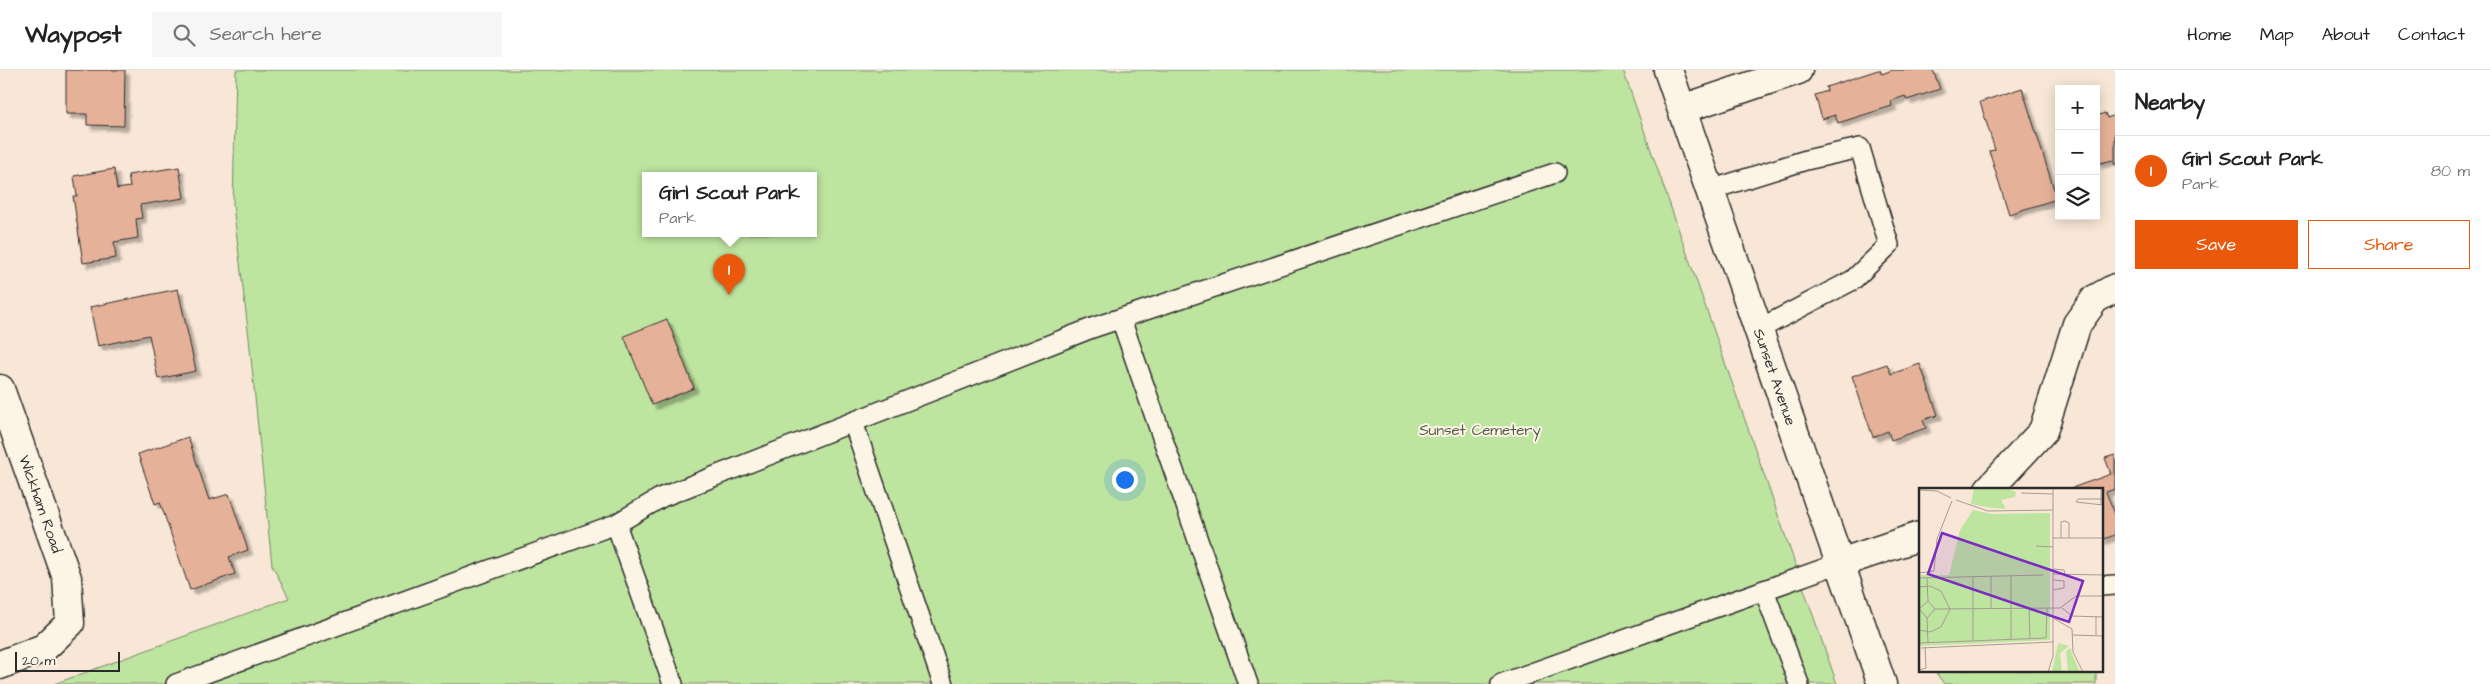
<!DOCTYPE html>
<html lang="en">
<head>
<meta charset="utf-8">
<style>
	:root { --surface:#fff; --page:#f6f6f6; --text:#222; --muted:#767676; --line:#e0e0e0; --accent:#ea580c }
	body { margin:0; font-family:"Architects Daughter",sans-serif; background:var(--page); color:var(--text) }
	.controls { position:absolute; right:15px; top:15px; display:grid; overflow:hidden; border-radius:0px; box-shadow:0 2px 12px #0003 }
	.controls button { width:45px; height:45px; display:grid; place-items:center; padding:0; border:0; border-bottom:1px solid var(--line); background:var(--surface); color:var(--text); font:25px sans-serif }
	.scale { position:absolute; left:15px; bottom:12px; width:105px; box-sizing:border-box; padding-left:5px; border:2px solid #2b2b2b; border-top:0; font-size:14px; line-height:18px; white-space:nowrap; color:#2b2b2b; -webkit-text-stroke:4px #fcf5e5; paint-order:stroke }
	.you { position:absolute; left:1124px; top:409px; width:18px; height:18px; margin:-12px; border:4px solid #fff; border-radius:50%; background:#1a73e8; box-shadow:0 0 0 8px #1a73e833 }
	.badge { display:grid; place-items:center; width:32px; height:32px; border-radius:50%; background:var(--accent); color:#fff; font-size:16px; font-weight:700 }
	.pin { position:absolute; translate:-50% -41px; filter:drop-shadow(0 1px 2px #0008) }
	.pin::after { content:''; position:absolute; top:26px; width:18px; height:15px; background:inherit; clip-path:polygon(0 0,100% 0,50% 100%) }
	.popup { position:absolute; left:642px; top:102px; width:175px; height:65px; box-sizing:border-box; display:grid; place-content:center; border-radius:0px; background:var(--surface); filter:drop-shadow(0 1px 4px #0005); font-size:16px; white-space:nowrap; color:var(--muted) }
	.popup b { font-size:19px; color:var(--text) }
	.popup::after { content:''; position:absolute; left:50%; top:100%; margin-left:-10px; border:10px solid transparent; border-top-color:var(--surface) }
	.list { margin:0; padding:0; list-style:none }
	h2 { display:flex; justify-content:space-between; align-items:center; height:65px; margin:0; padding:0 20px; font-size:21px }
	h2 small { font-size:16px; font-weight:400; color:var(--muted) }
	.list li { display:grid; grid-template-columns:32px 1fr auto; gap:15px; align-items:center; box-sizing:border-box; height:70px; padding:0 20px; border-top:1px solid var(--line) }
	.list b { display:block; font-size:19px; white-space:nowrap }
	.list p { margin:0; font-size:16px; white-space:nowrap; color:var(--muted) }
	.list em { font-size:16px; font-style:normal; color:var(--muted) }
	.actions { display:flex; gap:10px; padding:15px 20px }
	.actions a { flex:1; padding:11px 0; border:1px solid var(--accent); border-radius:0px; text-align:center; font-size:18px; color:var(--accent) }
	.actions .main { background:var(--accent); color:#fff }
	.icon { flex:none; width:28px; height:28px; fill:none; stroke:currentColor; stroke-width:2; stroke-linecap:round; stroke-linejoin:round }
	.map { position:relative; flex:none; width:2115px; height:614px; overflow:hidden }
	header { display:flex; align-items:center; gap:30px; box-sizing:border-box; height:70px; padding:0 25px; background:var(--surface); border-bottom:1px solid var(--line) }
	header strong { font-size:24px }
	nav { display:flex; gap:28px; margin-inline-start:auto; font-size:18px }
	.search { width:350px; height:45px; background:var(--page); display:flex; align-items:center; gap:12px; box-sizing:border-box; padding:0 18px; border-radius:0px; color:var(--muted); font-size:19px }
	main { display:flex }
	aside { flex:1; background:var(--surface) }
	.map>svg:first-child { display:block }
</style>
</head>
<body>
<header>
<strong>Waypost</strong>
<div class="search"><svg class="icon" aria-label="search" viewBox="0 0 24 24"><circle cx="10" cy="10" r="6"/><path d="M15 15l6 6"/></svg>Search here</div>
<nav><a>Home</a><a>Map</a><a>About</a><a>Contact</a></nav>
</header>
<main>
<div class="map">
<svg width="2115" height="614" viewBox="0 0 2115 614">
	<defs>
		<filter id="shadow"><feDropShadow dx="4.5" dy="4.5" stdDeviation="1" flood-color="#0004"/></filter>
	</defs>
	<rect width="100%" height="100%" fill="#f8e7d6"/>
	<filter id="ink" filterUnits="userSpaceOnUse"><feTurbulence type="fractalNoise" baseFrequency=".02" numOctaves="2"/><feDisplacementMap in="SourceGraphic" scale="10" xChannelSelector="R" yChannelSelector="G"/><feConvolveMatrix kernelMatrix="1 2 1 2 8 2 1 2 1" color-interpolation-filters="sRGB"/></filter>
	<g filter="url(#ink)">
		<!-- green -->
		<g fill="#bee5a0" stroke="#748866" fill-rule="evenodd">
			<path d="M 236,0 L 1623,0 L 1837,614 L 54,614 L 289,528 L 272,495 L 249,268 L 233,135 ZM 645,106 L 813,106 L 813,164 L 645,164 Z"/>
			<path d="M 1934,600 L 2096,600 L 2096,614 L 1944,614 Z"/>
		</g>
		<!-- building -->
		<g fill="#e6b199" stroke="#2b2b2b" filter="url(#shadow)">
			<path d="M 66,0 L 125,0 L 124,56 L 87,55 L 87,44 L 66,44 Z"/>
			<path d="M 1878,0 L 1880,0 L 1882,4 L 1892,0 L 1933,0 L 1940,19 L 1907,30 L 1905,26 L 1891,31 L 1892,36 L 1838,53 L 1835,45 L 1822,49 L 1815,25 L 1827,21 L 1826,17 Z"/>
			<path d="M 2022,18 L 2057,129 L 2009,144 L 1989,81 L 1995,80 L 1980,32 Z"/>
			<path d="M 2105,43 L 2107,48 L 2115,45 L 2115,95 L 2113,90 L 2096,94 L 2096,46 Z"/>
			<path d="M 179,97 L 184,128 L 140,135 L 142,148 L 136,149 L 138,168 L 114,172 L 116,188 L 83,193 L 73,126 L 77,126 L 74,106 L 114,99 L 117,119 L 130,117 L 128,105 Z"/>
			<path d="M 178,219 L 196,301 L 158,309 L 149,265 L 98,276 L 90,237 Z"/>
			<path d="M 667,249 L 694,318 L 652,335 L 624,266 Z"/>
			<path d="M 1887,294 L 1891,304 L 1920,294 L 1938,345 L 1923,350 L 1926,358 L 1891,370 L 1888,361 L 1873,367 L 1852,306 Z"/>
			<path d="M 188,367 L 209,430 L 229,424 L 248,480 L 229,487 L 235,504 L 190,520 L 160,432 L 155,434 L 138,384 Z"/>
			<path d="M 2115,385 L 2115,419 L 2106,422 L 2115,444 L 2115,465 L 2101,470 L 2101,419 L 2069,419 L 2111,404 L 2105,388 Z"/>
		</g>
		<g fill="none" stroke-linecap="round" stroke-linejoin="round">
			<!-- lane casing -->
			<g stroke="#2b2b2b" stroke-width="22">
				<g id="lane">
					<path d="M 1710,120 L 1806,90 L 1860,78 L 1889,175 L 1853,210 L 1759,259"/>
					<path d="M 1121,249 L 1248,614"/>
					<path d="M 853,352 L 943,614"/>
					<path d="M 616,454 L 673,614"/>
					<path d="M 2101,516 L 2115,515"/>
					<path d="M 1764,520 L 1799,614"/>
					<path d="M 176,614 L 616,454 L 662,427 L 1092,258 L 1555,103"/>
					<path d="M 1501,614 L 1840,493"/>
				</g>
			</g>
			<!-- street casing -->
			<g stroke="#2b2b2b" stroke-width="31">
				<g id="street">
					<path id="s1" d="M 1668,0 L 1882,614"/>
					<path d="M 1682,39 L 1798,0"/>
					<path id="s2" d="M 0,319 L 67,508 L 70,553 L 44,578 L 0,595"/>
					<path d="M 1989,419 L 2043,361 L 2077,254 L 2095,229 L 2115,218"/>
					<path d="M 1840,493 L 1920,466"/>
				</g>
			</g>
			<!-- lane -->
			<use href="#lane" stroke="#fcf5e5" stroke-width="19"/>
			<!-- street -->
			<use href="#street" stroke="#fcf5e5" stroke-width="28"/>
		</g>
	</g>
	<g text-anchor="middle" stroke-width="4" stroke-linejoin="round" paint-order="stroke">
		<!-- street labels -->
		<g font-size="15" fill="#2b2b2b" stroke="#fcf5e5">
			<text dy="5" stroke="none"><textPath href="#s1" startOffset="325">Sunset Avenue</textPath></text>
			<text dy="5" stroke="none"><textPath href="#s2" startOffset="122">Wickham Road</textPath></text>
		</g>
		<!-- park labels -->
		<g font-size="15" fill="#505a48" stroke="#fcf5e5">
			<text x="1480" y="365">Sunset Cemetery</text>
		</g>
	</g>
	<!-- overview -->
	<g transform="translate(1919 418)">
		<rect width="184" height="184" fill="#f8e7d6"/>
		<path d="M 55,0 L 87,0 L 97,4 L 96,9 L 82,12 L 87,21 L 73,20 L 52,16 ZM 54,22 L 73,26 L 131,25 L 131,152 L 0,158 L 0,87 L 30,87 L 41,42 ZM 139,155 L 150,158 L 141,165 L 143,184 L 133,184 ZM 152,160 L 153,166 L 161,184 L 149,184 L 147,163 Z" fill="#bee5a0"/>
		<path fill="none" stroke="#a69c92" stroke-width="1" d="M 0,2 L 18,3 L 32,10M 102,5 L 134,6M 184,11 L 159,11 L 157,14 L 184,17M 37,12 L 69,23 L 134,22M 182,17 L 182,0M 134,50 L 184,50M 142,50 L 142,34 L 146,33 L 150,35 L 150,50M 117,58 L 134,59M 134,81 L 145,82 L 146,86M 0,85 L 15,83 L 18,51 L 33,13M 134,86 L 184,87M 92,87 L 92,151M 54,89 L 54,152M 0,90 L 124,87M 8,90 L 9,113M 134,92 L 145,93 L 145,100 L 134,102M 0,99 L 11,98 L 22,103 L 31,121 L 22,139 L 11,144 L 0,142M 110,120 L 111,151M 143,120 L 153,128 L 184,129M 0,121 L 8,130 L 16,121 L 141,120 L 157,108 L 184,108M 0,121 L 9,113 L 16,121M 72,121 L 72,88M 8,130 L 9,155M 134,130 L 153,141 L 154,164 L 164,184M 154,147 L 184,148M 177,147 L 177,128M 0,155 L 127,150 L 128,120M 2,160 L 134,154M 0,182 L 7,180 L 6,159M 129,184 L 134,168 L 134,0"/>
		<path fill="#7b2cbf" fill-opacity="0.15" stroke="#7b2cbf" stroke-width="2.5" d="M 23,45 L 164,93 L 150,134 L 9,86 Z"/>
		<rect width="184" height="184" fill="none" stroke="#2b2b2b" stroke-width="2.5"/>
	</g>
</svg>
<div class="controls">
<button>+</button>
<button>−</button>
<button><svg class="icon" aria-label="layers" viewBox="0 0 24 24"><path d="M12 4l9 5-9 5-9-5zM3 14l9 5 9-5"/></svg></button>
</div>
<div class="scale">20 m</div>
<div class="you"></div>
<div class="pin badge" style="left:729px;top:225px">1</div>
<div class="popup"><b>Girl Scout Park</b>Park</div>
</div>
<aside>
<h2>Nearby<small></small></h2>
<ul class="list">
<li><span class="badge">1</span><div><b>Girl Scout Park</b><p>Park</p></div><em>80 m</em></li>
</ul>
<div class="actions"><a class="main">Save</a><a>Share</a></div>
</aside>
</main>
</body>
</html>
